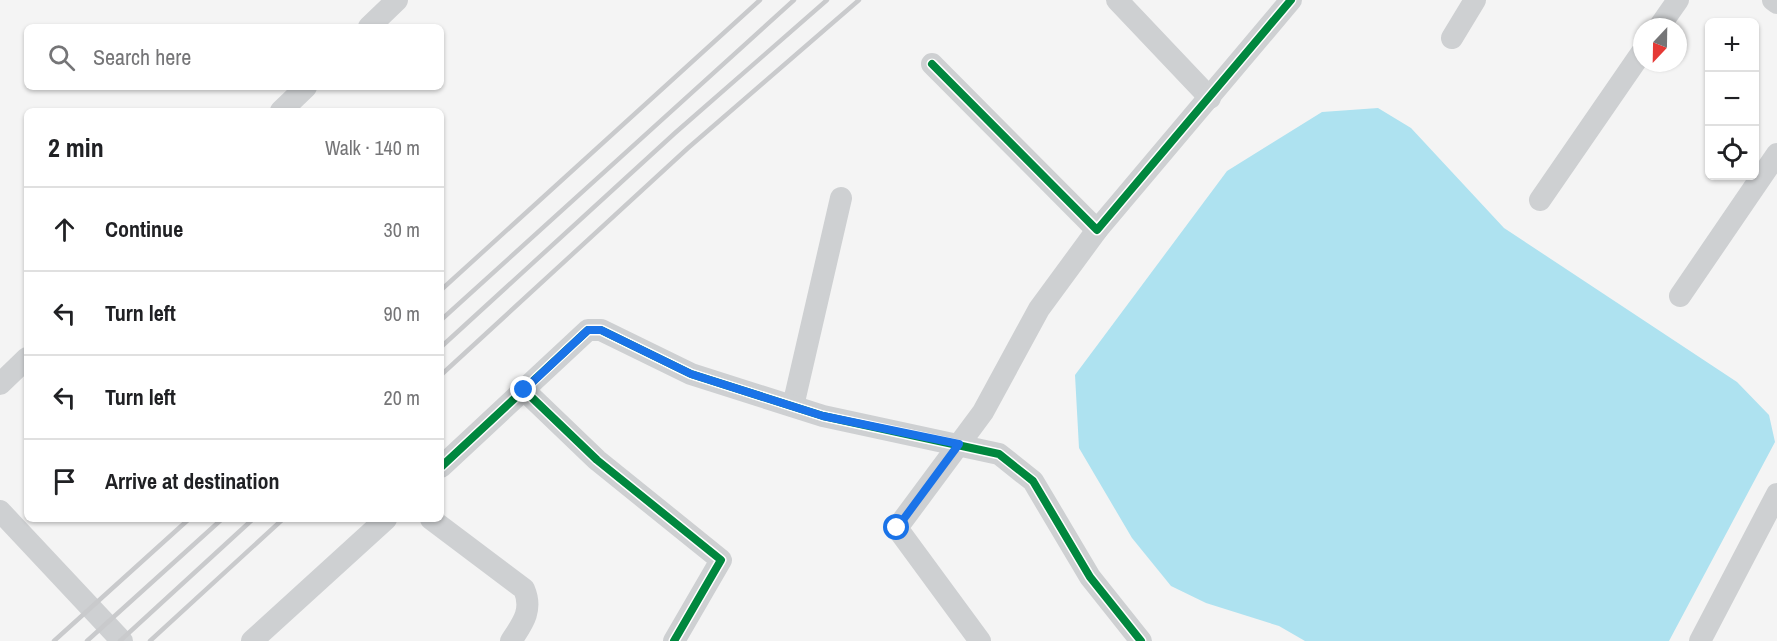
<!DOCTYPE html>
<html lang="en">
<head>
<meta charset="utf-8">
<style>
	:root { --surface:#fff; --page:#f2f2f2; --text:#202124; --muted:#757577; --line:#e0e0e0 }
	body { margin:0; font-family:"Archivo Narrow",sans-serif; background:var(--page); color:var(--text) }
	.controls { position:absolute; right:18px; top:18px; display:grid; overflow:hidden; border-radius:9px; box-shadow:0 2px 4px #0004 }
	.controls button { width:54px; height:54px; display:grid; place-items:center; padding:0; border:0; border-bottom:2px solid var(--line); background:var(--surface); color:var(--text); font:30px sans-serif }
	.compass { position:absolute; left:1633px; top:18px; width:54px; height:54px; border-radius:50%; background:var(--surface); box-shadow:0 2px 4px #0004; rotate:202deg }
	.stop { position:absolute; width:18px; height:18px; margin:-14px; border:4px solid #1a73e8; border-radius:50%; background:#fff }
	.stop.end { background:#1a73e8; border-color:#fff; box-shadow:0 2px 6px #0008 }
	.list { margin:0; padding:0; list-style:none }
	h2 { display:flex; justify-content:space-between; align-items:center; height:78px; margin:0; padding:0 24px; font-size:26px }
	h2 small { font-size:20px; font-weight:400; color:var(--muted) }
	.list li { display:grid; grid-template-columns:39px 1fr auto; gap:18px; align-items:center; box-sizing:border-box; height:84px; padding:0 24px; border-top:2px solid var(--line) }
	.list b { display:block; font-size:22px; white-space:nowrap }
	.list em { font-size:20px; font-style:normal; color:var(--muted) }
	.icon { flex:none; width:33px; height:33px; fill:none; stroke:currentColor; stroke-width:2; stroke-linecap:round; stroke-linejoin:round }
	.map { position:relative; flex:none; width:1777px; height:641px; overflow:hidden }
	.search { position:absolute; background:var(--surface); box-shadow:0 2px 4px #0004; left:24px; top:24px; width:420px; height:66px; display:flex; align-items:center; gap:15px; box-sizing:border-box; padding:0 21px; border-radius:9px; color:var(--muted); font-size:22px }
	.panel { position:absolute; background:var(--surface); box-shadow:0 2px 4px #0004; left:24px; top:108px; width:420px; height:414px; border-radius:9px }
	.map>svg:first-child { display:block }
</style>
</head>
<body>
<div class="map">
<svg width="1777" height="641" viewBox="0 0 1777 641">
	<rect width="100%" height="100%" fill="#f4f4f4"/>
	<!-- water -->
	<path fill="#aee2f0" d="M 1378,108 L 1411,128 L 1504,228 L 1737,382 L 1769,415 L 1775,442 L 1669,641 L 1305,641 L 1279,626 L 1206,603 L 1171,586 L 1132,538 L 1079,448 L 1075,375 L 1227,171 L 1322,112 Z"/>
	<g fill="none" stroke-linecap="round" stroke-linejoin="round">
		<!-- minor -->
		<g stroke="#ced0d2" stroke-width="22">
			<path d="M 1117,0 L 1210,98"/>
			<path d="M 1773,0 L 1777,3"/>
			<path d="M 369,27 L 397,0"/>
			<path d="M 1659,27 L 1678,0"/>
			<path d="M 1452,38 L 1475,0"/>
			<path d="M 932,64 L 1097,230 L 1291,0"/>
			<path d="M 281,111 L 306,87"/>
			<path d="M 1540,200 L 1642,52"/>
			<path d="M 1680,296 L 1777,154"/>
			<path d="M 0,384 L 27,358"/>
			<path d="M 524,390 L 597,460 L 721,560 L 674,641"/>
			<path d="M 793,406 L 841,198"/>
			<path d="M 441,467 L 588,330 L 601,330 L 691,374 L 823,416 L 999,454 L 1033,481 L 1090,577 L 1141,641"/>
			<path d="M 0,511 L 122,641"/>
			<path d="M 431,519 L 524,589 C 533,610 523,623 511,641"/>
			<path d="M 252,641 L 386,519"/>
			<path d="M 980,641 L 897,528 L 983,412 L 1039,309 L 1097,230"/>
			<path d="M 1700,641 L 1777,494"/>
		</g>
		<!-- rail -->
		<g stroke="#c9cacc" stroke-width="4.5">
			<path d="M 441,290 L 760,0"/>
			<path d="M 441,320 L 794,0"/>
			<path d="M 441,347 L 675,133 L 827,0"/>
			<path d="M 441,375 L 688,148 L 859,0"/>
			<path d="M 54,641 L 189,519"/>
			<path d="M 87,641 L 222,519"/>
			<path d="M 120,641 L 253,519"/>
			<path d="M 150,641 L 283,519"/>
		</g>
		<!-- cycleway casing -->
		<g stroke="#fff" stroke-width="11">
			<g id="cycleway">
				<path d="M 932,64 L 1097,230 L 1291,0"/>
				<path d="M 524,390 L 597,460 L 721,560 L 674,641"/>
				<path d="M 441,467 L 588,330 L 601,330 L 691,374 L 823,416 L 999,454 L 1033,481 L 1090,577 L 1141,641"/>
			</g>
		</g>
		<!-- cycleway -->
		<use href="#cycleway" stroke="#00873e" stroke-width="8"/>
	</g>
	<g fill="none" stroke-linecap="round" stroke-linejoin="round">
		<!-- route -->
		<path stroke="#1a73e8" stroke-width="8" d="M 524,390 L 588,330 L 601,330 L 691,374 L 823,416 L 959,444 L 897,528"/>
	</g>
</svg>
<div class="controls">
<button>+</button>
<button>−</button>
<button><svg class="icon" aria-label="locate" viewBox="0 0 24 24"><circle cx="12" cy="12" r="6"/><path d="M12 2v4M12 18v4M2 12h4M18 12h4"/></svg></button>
</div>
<svg class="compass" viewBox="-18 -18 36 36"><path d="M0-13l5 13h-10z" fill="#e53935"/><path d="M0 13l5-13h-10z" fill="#757577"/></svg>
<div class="stop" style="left:897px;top:528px"></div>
<div class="stop end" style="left:524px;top:390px"></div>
<div class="search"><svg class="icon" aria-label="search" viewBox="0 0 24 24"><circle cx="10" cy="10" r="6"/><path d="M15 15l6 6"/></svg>Search here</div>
<section class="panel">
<h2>2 min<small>Walk · 140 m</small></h2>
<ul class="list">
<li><svg class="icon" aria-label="ahead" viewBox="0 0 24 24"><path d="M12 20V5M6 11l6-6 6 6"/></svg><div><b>Continue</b></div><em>30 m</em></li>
<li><svg class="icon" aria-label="left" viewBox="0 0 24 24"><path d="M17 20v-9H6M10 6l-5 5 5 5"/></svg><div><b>Turn left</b></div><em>90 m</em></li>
<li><svg class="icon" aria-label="left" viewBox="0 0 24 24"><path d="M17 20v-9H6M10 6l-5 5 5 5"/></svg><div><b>Turn left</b></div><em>20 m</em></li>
<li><svg class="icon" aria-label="arrive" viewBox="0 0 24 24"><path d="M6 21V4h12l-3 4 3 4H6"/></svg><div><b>Arrive at destination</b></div></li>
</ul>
</section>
</div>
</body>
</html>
